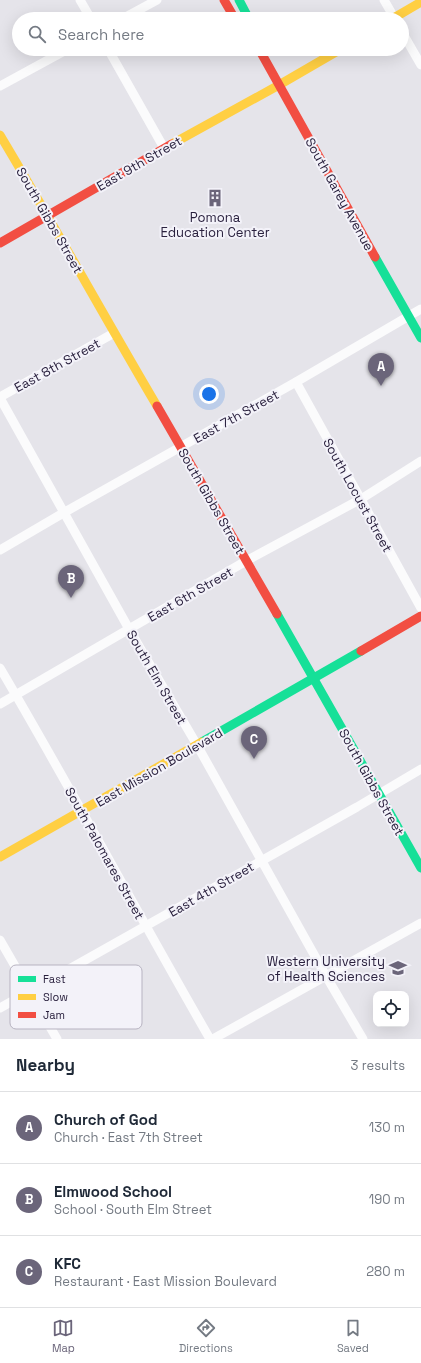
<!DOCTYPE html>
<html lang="en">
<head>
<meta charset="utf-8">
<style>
	:root { --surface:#fff; --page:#f2f2f3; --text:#1f2937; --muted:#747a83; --line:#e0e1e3; --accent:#6b657a }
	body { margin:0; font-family:"Space Grotesk",sans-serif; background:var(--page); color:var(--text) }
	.controls { position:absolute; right:12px; bottom:12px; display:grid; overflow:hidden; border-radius:8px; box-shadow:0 4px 16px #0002 }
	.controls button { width:36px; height:36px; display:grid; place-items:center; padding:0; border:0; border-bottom:1px solid var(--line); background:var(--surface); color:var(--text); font:20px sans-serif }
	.you { position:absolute; left:209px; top:394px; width:14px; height:14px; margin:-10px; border:3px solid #fff; border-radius:50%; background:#1a73e8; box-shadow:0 0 0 6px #1a73e833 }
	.badge { display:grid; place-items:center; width:26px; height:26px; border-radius:50%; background:var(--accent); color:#fff; font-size:13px; font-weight:700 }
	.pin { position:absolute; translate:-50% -33px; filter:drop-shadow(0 1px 2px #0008) }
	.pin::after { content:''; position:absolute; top:21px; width:14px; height:12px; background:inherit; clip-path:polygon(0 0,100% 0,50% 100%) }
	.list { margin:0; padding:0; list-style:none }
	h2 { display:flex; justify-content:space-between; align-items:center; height:52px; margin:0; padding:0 16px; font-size:17px }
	h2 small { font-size:13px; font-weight:400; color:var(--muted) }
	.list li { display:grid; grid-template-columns:26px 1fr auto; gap:12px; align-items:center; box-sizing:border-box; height:72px; padding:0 16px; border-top:1px solid var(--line) }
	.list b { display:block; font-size:15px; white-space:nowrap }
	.list p { margin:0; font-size:13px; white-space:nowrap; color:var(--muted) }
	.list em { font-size:13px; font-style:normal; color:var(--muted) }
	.icon { flex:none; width:22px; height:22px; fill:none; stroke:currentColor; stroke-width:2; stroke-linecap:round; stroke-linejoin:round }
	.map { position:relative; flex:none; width:421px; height:1039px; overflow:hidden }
	.search { position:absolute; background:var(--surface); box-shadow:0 4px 16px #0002; left:12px; right:12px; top:12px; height:44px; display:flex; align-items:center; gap:10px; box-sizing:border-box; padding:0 14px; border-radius:22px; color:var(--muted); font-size:15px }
	.sheet { height:268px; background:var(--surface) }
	nav { display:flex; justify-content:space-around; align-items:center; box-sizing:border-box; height:56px; border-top:1px solid var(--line); background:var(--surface); font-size:11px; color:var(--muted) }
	nav a { display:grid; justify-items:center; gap:2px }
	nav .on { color:var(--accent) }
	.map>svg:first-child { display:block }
</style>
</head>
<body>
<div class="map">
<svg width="421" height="1039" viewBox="0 0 421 1039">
	<rect width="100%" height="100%" fill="#e5e4ea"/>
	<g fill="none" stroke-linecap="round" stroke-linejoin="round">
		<!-- street -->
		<g stroke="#fbfbfc" stroke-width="9">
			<path d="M 80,0 L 91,19"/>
			<path d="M 384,0 L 395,19"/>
			<path d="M 122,19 L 157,0"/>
			<path d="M 402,32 L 421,65"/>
			<path d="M 108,49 L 164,148"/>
			<path d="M 0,86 L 68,49"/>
			<path d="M 296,382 L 421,608"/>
			<path d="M 0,397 L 114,333"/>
			<path d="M 0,398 L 129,629 L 197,745 L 326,976 L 363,1039"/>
			<path d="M 0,550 L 65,512 L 296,382 L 421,309"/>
			<path d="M 0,668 C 72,790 139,916 210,1039"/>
			<path d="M 0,704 L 246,561 L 361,499 L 421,461"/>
			<path d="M 0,940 L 57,1039"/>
			<path d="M 0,1008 L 357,807 L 421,769"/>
			<path d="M 213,1039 L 421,923"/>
		</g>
		<!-- fast -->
		<g stroke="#16e098" stroke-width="9">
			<path d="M 239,0 L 249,19"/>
			<path d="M 375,257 L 421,338"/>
			<path d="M 277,614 L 421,868"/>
			<path d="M 202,742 L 361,651"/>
		</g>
		<!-- slow -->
		<g stroke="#ffcf43" stroke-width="9">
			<path d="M 392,19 L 421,2"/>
			<path d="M 0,135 C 54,225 104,316 157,406"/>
			<path d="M 172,144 L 279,85 L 341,49"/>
			<path d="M 0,857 L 202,742"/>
		</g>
		<!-- jam -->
		<g stroke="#f24e42" stroke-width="9">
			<path d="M 224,0 L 235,19"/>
			<path d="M 259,49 L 375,257"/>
			<path d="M 0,243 L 172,144"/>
			<path d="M 157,406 L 277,614"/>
			<path d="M 361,651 L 421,616"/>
		</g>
	</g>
	<!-- icons -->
	<defs>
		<g id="building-bare" transform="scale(1.38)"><path d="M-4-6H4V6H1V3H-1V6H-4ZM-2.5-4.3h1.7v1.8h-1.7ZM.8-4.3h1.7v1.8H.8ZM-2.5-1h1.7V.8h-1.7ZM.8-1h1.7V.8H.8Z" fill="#6b657a" stroke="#f3f2f9" stroke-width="2.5" paint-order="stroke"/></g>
		<g id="university-bare" transform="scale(1.38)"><path d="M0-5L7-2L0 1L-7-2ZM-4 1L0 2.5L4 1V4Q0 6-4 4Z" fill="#6b657a" stroke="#f3f2f9" stroke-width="2.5" paint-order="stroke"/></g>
	</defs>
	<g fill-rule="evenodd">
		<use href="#building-bare" x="215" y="198"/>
		<use href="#university-bare" x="398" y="968"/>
	</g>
	<g text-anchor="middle" stroke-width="4" stroke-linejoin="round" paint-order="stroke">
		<!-- street labels -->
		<g font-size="13" fill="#2a213e" stroke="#f3f2f9">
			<text transform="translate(139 163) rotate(-30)" y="5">East 9th Street</text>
			<text transform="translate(340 194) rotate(61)" y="5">South Garey Avenue</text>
			<text transform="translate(50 220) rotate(60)" y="5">South Gibbs Street</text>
			<text transform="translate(57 365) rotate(-29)" y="5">East 8th Street</text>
			<text transform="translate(236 416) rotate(-29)" y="5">East 7th Street</text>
			<text transform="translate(358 495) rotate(61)" y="5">South Locust Street</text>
			<text transform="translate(212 501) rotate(60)" y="5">South Gibbs Street</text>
			<text transform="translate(190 594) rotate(-30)" y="5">East 6th Street</text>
			<text transform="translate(157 677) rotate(60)" y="5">South Elm Street</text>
			<text transform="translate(159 767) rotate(-30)" y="5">East Mission Boulevard</text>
			<text transform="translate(372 782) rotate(61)" y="5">South Gibbs Street</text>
			<text transform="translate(105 853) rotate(61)" y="5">South Palomares Street</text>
			<text transform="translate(211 889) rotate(-30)" y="5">East 4th Street</text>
		</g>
		<!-- poi labels -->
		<g font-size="13" fill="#2a213e" stroke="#f3f2f9">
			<text x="215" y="222">Pomona<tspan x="215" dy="15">Education Center</tspan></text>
			<text x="385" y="966" text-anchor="end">Western University<tspan x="385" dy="15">of Health Sciences</tspan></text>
		</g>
	</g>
	<!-- legend -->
	<rect x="10" y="965" width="132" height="64" rx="6" fill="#f3f2f9" stroke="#b7b3c1" stroke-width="1"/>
	<rect x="18" y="976" width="18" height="6" fill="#16e098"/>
	<rect x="18" y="994" width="18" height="6" fill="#ffcf43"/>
	<rect x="18" y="1012" width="18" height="6" fill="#f24e42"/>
	<g font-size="11" fill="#2a213e">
		<text x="43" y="983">Fast</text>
		<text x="43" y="1001">Slow</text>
		<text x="43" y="1019">Jam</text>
	</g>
</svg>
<div class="controls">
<button><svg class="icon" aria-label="locate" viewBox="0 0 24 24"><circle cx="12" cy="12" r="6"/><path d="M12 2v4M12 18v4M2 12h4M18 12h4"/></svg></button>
</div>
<div class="you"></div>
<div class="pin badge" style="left:381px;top:386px">A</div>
<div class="pin badge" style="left:71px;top:598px">B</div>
<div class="pin badge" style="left:254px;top:759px">C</div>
<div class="search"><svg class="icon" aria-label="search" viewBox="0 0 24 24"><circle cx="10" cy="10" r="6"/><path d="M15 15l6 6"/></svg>Search here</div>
</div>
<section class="sheet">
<h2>Nearby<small>3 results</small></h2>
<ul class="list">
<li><span class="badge">A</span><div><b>Church of God</b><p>Church · East 7th Street</p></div><em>130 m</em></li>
<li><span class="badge">B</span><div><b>Elmwood School</b><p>School · South Elm Street</p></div><em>190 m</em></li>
<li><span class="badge">C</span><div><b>KFC</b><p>Restaurant · East Mission Boulevard</p></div><em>280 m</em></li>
</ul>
</section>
<nav>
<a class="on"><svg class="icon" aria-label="map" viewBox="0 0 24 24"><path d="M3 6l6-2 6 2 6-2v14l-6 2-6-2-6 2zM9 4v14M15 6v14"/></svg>Map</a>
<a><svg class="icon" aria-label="directions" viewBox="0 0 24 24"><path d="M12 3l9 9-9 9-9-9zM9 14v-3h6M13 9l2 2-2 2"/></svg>Directions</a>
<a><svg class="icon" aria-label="saved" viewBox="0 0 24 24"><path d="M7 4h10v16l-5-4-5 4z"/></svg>Saved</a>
</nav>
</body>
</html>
